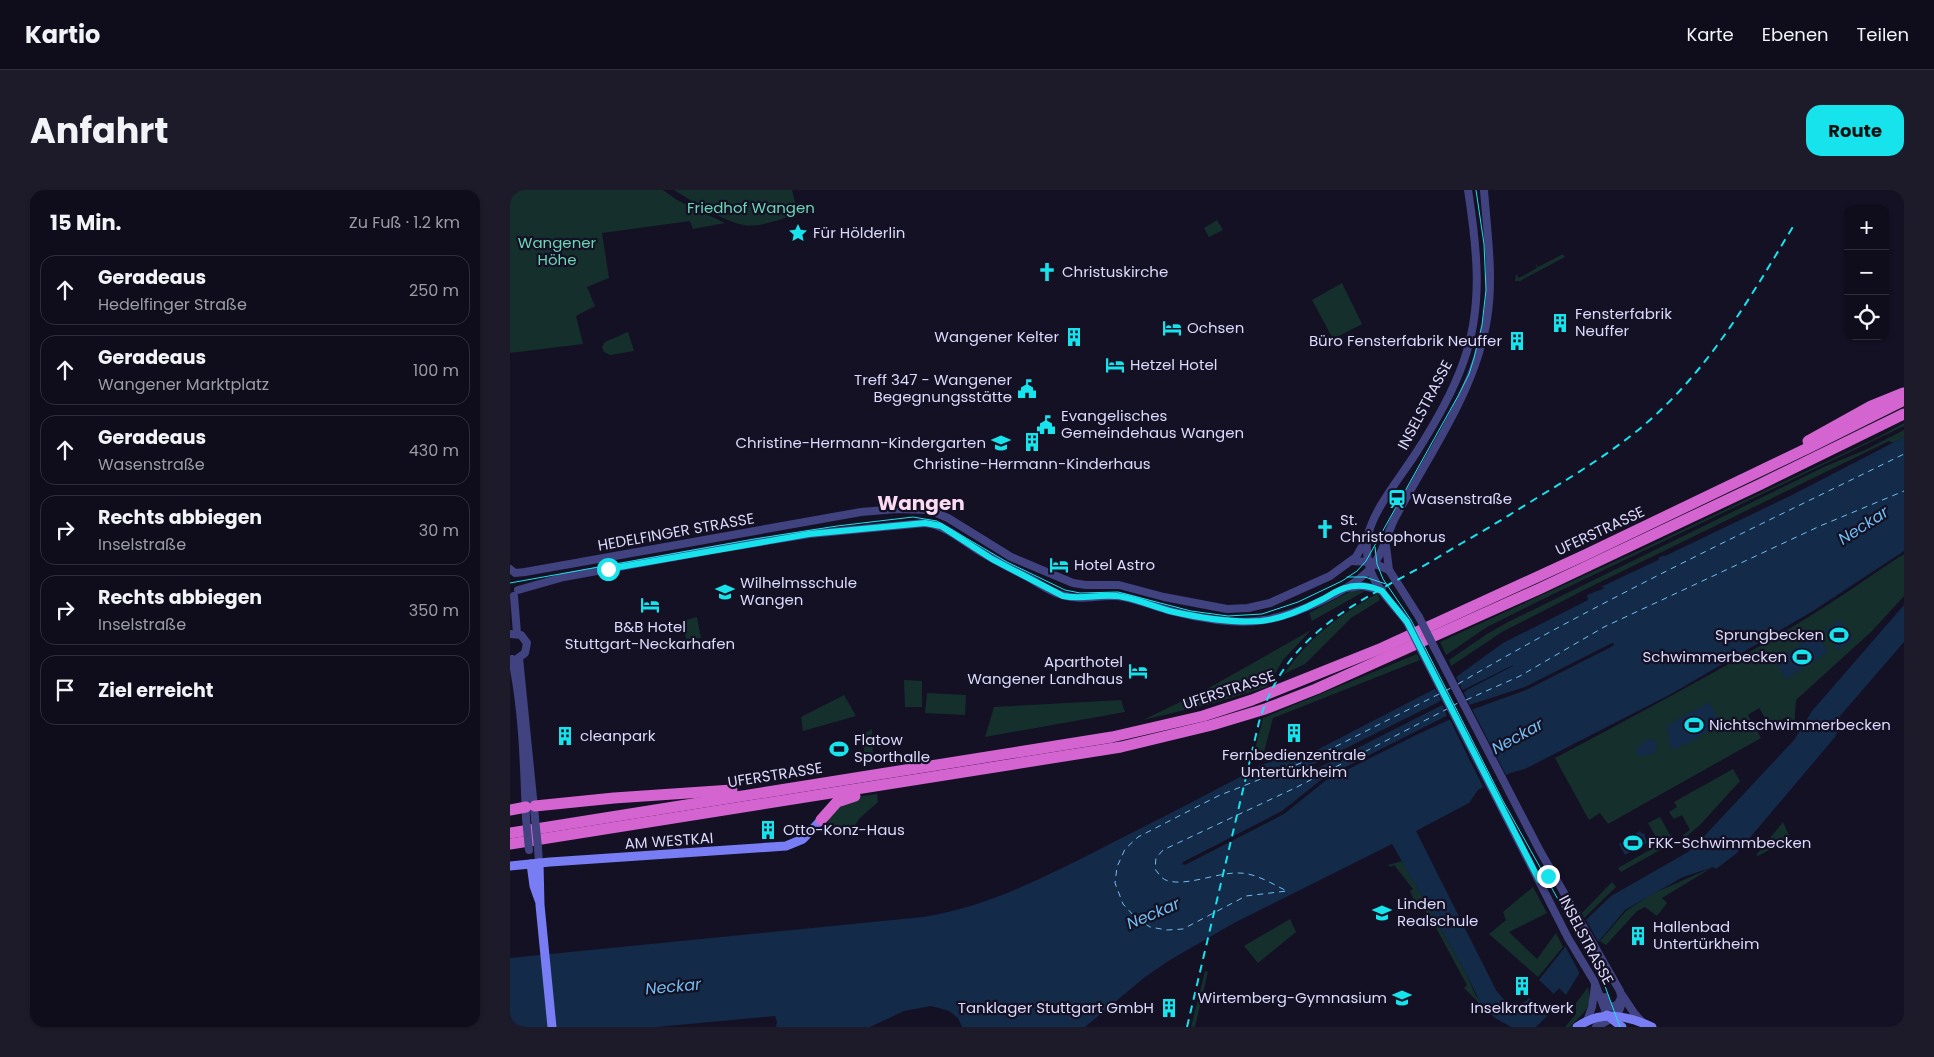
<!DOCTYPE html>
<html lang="de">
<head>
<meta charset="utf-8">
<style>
	:root { --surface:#0f0d1c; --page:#1d1b29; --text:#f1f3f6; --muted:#9b9ca3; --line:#2f2d3b; --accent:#16e3eb }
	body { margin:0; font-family:Poppins,sans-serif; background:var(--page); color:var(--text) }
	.controls { position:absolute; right:15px; top:15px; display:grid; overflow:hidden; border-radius:10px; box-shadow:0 1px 4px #0004 }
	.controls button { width:45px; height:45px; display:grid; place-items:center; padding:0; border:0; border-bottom:1px solid var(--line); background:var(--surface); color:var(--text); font:25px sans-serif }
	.stop { position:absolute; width:15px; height:15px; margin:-11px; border:4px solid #16e3eb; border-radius:50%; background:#fff }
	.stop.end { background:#16e3eb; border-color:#fff; box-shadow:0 1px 5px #0008 }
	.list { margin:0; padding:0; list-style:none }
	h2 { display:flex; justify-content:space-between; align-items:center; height:65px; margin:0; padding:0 20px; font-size:21px }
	h2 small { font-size:16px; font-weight:400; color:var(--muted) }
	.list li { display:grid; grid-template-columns:32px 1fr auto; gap:15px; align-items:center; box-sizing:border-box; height:70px; margin:0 10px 10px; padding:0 10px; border:1px solid var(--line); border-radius:15px }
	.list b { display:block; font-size:19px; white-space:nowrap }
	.list p { margin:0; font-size:16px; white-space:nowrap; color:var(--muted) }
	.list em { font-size:16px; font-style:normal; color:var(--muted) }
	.icon { flex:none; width:28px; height:28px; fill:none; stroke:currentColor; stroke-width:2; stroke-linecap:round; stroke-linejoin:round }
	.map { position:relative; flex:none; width:1394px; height:837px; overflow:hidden; border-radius:15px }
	header { display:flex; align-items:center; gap:30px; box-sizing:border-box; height:70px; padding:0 25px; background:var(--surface); border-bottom:1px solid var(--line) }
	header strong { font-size:24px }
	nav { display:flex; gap:28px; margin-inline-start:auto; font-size:18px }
	.intro { display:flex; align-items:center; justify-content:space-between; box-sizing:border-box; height:120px; padding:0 30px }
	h1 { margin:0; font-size:35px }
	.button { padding:12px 22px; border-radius:15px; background:var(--accent); color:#111; font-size:18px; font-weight:700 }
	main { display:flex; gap:30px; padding:0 30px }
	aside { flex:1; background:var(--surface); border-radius:15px; box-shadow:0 1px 4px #0004 }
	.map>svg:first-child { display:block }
</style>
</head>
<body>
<header>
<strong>Kartio</strong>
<nav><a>Karte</a><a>Ebenen</a><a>Teilen</a></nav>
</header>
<div class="intro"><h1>Anfahrt</h1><a class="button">Route</a></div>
<main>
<aside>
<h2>15 Min.<small>Zu Fuß · 1.2 km</small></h2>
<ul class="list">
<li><svg class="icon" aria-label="ahead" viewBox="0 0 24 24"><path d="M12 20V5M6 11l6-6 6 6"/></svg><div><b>Geradeaus</b><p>Hedelfinger Straße</p></div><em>250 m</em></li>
<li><svg class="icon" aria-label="ahead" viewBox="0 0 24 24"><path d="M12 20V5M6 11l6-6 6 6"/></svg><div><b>Geradeaus</b><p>Wangener Marktplatz</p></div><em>100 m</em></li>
<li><svg class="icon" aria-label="ahead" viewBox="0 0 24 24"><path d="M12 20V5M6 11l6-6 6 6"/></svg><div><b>Geradeaus</b><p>Wasenstraße</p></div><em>430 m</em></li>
<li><svg class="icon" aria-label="right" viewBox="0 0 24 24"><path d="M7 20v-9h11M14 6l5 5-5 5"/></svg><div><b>Rechts abbiegen</b><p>Inselstraße</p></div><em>30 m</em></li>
<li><svg class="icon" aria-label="right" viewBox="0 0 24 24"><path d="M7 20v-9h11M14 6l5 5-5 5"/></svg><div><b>Rechts abbiegen</b><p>Inselstraße</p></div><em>350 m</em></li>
<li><svg class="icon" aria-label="arrive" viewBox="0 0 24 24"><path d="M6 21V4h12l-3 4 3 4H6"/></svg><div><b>Ziel erreicht</b></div></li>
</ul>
</aside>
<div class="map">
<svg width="1394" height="837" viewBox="0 0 1394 837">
	<rect width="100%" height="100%" fill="#141125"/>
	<!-- green -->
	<g fill="#152f2c">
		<path d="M 0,0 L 153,0 L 167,10 L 215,33 L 183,39 L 180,31 L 92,43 L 99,88 L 77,97 L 85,116 L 66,126 L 73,154 L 0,163 Z"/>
		<path d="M 164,0 L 282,0 L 288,24 C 274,28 249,38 234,35 C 214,32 182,11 164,0 Z"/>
		<path d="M 707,30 L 713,40 L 699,47 L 694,38 Z"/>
		<path d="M 1053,64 L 1055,67 L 1010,91 L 1005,91 L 1006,84 L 1009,88 L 1027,78 L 1025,73 L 1028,77 Z"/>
		<path d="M 832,93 L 852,134 L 823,149 L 802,110 Z"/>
		<path d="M 118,142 L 124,161 L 100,165 L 94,162 L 92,157 L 95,152 Z"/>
		<path d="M 1394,233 L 1394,236 L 1031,410 L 977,437 L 936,465 L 930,452 L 1130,360 L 1368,247 Z"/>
		<path d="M 1394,240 L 1394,247 L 1383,253 L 1379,251 L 1078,398 L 992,442 L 941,476 L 939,470 L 977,444 L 998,432 L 1316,276 L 1355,260 Z"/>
		<path d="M 1394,364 L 1394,406 L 1362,441 L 1286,510 L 1284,538 L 1277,527 L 1260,536 L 1249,518 L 1238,525 L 1251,548 L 1098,634 L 1090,623 L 1079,630 L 1045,568 C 1128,524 1211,480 1292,431 C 1327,410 1360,386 1394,364 Z"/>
		<path d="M 841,401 L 855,401 L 802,431 L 799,423 Z"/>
		<path d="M 868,403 L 870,410 L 841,428 L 795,474 L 774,484 C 802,445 827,427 868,403 Z"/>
		<path d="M 187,427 L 191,448 L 176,449 L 172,431 Z"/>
		<path d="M 801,440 L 773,470 L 757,497 L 704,513 L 633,530 L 697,499 Z"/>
		<path d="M 907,464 L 910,470 L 763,528 L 753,566 L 742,572 L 753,528 Z"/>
		<path d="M 394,490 L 412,491 L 412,517 L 395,517 Z"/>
		<path d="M 417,503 L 456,505 L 455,525 L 415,523 Z"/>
		<path d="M 334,505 L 346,526 L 293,541 L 291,527 Z"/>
		<path d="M 611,510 L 615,522 L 475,547 L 484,517 Z"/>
		<path d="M 362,539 L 363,567 L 355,568 L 352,545 Z"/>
		<path d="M 1223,579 L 1230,591 L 1189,636 L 1174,648 L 1173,645 L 1180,640 L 1172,625 L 1164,629 L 1159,622 L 1167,617 L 1164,612 Z"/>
		<path d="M 367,604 L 368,612 L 350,628 L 339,643 C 328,645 324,643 318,634 C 319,630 319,625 321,622 C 330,608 352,606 367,604 Z"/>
		<path d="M 1150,627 L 1164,652 L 1111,682 L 1108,678 L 1150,654 L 1138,633 Z"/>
		<path d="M 1273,632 L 1279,645 L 1278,650 L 1248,666 L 1246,665 Z"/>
		<path d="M 892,671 L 956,783 L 965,804 L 976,820 L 954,798 L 957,795 L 925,736 L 913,717 L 905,712 L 900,701 L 903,699 L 884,675 L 880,677 L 878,675 Z"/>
		<path d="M 1203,677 L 1152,708 L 1157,713 L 1147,726 L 1135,717 L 1127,721 L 1096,755 L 1090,751 L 1116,721 L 1142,704 Z"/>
		<path d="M 1102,692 L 1106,697 L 1074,728 L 1072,723 Z"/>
		<path d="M 1023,697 L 1037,723 L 999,742 L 1027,769 L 1046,743 L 1053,757 L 1028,787 L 979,744 L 996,730 L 993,722 Z"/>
		<path d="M 780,729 L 786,742 L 748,773 L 734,756 Z"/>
		<path d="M 695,781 L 698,782 L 685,837 L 681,837 Z"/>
		<path d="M 1078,797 C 1083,820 1073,822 1060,837 L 1055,837 L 1066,824 L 1066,813 Z"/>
	</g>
	<!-- water -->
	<g fill="#132a48" fill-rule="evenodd">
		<path d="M 1394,247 L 1394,361 L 1303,421 L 1235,461 L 1161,504 L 1015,579 L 1000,583 L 968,600 L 959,613 L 906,641 L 986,800 C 994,812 1007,821 1019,808 L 1037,826 L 1026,837 L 1001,837 L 985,828 L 971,814 L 956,783 L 882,654 L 724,733 L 660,770 L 635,787 L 575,837 L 452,837 L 448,828 L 439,821 L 421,816 L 394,821 L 360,837 L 266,837 L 267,832 L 265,826 L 147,837 L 0,837 L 0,768 L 413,727 C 480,716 537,686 596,656 C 647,630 698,604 749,577 L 748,576 L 772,568 L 773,571 L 799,564 L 942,490 L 993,453 L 1078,410 L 1077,405 L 1095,398 L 1091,397 L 1150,369 L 1148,368 L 1152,366 L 1155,366 L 1280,306 ZM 1102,453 L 1104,453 L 1103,456 L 1016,500 L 958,521 L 904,546 L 815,591 L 774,624 L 675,675 L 672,674 L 673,672 L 772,621 L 812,589 L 956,516 L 1015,497 ZM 1003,475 L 1003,476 L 957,500 L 950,506 L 806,579 L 781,589 L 804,574 Z"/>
		<path d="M 1394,415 L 1394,452 L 1330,526 L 1331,533 L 1325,547 L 1227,663 L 1206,679 L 1203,677 L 1173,687 L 1115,720 L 1089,751 L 1056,805 L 1049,798 L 1044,804 L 1029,790 L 1077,729 L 1101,706 L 1178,662 L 1186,655 L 1284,550 L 1302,521 Z"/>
		<path d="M 1330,430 L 1343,450 L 1328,460 L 1315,440 Z"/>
		<path d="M 1307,444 L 1318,462 L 1276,489 L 1265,471 Z"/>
		<path d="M 1199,512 L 1211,534 L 1173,556 L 1171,555 L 1168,559 L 1162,559 C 1157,552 1161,544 1156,536 Z"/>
		<path d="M 1137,549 L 1146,551 L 1147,560 L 1142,564 L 1130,566 L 1127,564 L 1127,559 Z"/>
		<path d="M 1130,641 L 1132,644 L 1134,643 L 1137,653 L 1115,665 L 1109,654 Z"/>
	</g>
	<!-- pier -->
	<g fill="#141125">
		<path d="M 945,485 L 961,517 L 938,528 L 932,514 L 928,516 L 927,513 L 931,510 L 924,497 Z"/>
		<path d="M 961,517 L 996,585 L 973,597 L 939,528 Z"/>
		<path d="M 1075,728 L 1089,753 L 1070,784 L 1054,754 Z"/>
	</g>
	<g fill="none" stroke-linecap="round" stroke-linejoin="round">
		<!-- ferry -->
		<g stroke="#70bef2" stroke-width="1" stroke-dasharray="6 5" stroke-linecap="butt">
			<path d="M 948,494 C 1092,409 1244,338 1394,264"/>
			<path d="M 935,501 L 943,497"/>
			<path d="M 929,504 L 801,569 L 708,606 L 628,647 L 615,659 L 607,677 L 605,693 L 613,714 L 625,727 L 640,737 L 657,740 L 673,739 L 736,706 L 777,701 C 762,694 746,683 729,683 C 709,682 678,696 659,691 C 652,690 649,684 645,679 L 646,668 L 653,660 L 787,597 L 937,519"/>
			<path d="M 956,510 L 1010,486 L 1094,437 L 1310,336 L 1394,301"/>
			<path d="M 942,516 L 950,512"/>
		</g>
		<!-- tertiary -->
		<g stroke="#414280" stroke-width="8">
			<path d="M 876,356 L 879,380 L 909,427"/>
			<path d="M 841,371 L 861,372 L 879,380"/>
			<path d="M 0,379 L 5,383 L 15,382 L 351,322 L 387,319 L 419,320 L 438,328 L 501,367 L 563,393 L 576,395 L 609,395 L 654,407 L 717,419 L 738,418 L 760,413 L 820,386 L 846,367 L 859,344"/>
			<path d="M 836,398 L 852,396 L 872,400"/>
			<path d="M 8,400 L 54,387 L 202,360 L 299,344 L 415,333 C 435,335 450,349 466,359 C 484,370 502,379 521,389 C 531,395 541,402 552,405 C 573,412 594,403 614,407 C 630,410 646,417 661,421 C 687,428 727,435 754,430 C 785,425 836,403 858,381 C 872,367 876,347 884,330 C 918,265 965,203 977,129 C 984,87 977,42 974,0"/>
			<path d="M 4,406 L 7,443"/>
			<path d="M 897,432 C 885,416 866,399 860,379 C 857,369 856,356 858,345 C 865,317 890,288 906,263 C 924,235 942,204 953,173 C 974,116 967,58 958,0"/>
			<path d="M 0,444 L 11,445 L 17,453 L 15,463 L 7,469"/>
			<path d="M 924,457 L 1030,661 L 1110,801 C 1116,824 1102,828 1086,837"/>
			<path d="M 912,462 L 1058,748 L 1084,791 L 1097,825"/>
			<path d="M 9,468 L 25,628"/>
			<path d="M 2,469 C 13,521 14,575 16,628"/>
			<path d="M 28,658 L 29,673"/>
			<path d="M 1112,805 L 1124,823 L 1132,832"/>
			<path d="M 1095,807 L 1097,814 L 1102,817 L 1108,814 L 1111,808"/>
			<path d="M 1077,831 L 1082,817 L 1085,796"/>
		</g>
		<!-- secondary -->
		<g stroke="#787df3" stroke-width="9">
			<path d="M 29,673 L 30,715 L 42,837"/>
			<path d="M 21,674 L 24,696 L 29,710"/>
			<path d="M 0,676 L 40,672 L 276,656 L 293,649 L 311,630"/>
			<path d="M 1097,825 L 1112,837"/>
			<path d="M 1067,837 C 1091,820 1116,825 1142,837"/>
		</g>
		<!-- trunk -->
		<g stroke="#d464d0" stroke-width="11">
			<path d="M 1298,251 L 1361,216 L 1393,203"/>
			<path d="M 25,616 L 104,608 L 222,600"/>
			<path d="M 0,620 L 16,617"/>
			<path d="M 311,630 L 327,612 L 345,606"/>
			<path d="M 0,643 L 602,547 L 693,526 L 742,510 L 872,458 L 1075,365 L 1300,257 L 1394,210"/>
			<path d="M 0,654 L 611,557 L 702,535 L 755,519 L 806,499 L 1029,399 L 1249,295 L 1394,224"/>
		</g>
		<!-- tram -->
		<g stroke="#16e3eb" stroke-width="1">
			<path d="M 865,357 L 867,374 L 873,389 L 901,430 L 993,611 L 1092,788 L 1110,837"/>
			<path d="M 837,387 L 855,387 L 876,394"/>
			<path d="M 0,393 L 244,349 L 327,336 L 403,327 L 427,331 L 497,372 L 555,400 L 570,403 L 608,402 L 681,421 L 718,426 L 752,424 L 788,412 L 832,391 L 847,381 L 856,371 L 948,206 L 959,184 L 964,168 L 972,135 L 976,100 L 974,54 L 966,0"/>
		</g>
		<!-- rail -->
		<path stroke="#16e3eb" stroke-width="2" stroke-dasharray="8 6" stroke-linecap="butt" d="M 677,837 L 749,532 C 773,452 832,420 900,383 C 918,374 935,363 952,353 C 979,338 1004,322 1030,306 C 1063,286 1097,265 1127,241 C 1197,184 1238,111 1284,35"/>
		<!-- tertiary-bridge -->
		<g stroke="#414280" stroke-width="8">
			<path d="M 909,427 L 924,457"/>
			<path d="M 897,432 L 912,462"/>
			<path d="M 16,628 L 19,660"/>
			<path d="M 25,628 L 28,658"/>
		</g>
	</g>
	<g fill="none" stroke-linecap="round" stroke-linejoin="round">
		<!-- route -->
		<path stroke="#16e3eb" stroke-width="6" d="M 98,379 L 299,344 L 415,333 L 431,336 L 482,369 L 553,406 C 573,410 593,403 613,407 C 630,410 647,418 664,422 C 691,428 723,433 751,431 C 772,429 792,420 811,410 C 819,406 827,400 835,398 C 847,394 860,396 872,401 L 897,432 L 1029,690 L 1034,686 L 1038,686"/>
	</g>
	<!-- icons -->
	<defs>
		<g id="sight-bare" transform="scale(1.5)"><path d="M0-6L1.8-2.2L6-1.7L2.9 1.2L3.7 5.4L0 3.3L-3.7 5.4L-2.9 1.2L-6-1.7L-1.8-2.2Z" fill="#16e3eb" stroke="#141125" stroke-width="2.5" paint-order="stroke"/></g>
		<g id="church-bare" transform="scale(1.5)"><path d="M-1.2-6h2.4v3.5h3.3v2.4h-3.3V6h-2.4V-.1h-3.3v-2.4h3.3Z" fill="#16e3eb" stroke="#141125" stroke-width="2.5" paint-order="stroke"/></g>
		<g id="building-bare" transform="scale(1.5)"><path d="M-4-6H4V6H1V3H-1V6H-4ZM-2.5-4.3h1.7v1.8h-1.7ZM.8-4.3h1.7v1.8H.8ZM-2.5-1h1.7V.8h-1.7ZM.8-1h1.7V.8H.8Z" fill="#16e3eb" stroke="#141125" stroke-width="2.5" paint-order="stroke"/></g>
		<g id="hotel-bare" transform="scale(1.5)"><path d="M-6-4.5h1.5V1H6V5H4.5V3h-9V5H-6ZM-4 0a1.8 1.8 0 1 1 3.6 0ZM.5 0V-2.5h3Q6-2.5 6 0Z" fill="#16e3eb" stroke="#141125" stroke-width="2.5" paint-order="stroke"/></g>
		<g id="civic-bare" transform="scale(1.5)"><path d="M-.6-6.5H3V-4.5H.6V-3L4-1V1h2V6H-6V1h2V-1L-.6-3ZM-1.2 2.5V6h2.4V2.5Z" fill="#16e3eb" stroke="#141125" stroke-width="2.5" paint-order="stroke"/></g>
		<g id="school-bare" transform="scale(1.5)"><path d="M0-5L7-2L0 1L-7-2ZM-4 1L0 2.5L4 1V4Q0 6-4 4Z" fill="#16e3eb" stroke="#141125" stroke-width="2.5" paint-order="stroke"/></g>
		<g id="station-bare" transform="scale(1.5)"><path d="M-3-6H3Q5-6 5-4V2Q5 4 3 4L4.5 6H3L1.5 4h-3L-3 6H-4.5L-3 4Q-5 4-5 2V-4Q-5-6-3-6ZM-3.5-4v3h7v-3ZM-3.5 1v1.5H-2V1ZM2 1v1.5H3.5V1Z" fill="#16e3eb" stroke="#141125" stroke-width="2.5" paint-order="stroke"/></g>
		<g id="stadium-bare" transform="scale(1.5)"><path d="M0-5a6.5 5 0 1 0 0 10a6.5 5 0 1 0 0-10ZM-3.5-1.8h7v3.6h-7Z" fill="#16e3eb" stroke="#141125" stroke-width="2.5" paint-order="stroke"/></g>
	</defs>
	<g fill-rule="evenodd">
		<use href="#sight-bare" x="288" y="43"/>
		<use href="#church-bare" x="537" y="82"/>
		<use href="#building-bare" x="1050" y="133"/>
		<use href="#hotel-bare" x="662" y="138"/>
		<use href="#building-bare" x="564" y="147"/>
		<use href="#building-bare" x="1007" y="151"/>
		<use href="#hotel-bare" x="605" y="175"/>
		<use href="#civic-bare" x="517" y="199"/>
		<use href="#civic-bare" x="536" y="235"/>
		<use href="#building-bare" x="522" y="252"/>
		<use href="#school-bare" x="491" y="253"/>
		<use href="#station-bare" x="887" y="309"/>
		<use href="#church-bare" x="815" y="339"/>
		<use href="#hotel-bare" x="549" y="375"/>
		<use href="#school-bare" x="215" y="402"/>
		<use href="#hotel-bare" x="140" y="415"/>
		<use href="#stadium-bare" x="1329" y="445"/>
		<use href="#stadium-bare" x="1292" y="467"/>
		<use href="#hotel-bare" x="628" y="481"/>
		<use href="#stadium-bare" x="1184" y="535"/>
		<use href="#building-bare" x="784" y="543"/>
		<use href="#building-bare" x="55" y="546"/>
		<use href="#stadium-bare" x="329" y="559"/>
		<use href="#building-bare" x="258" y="640"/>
		<use href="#stadium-bare" x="1123" y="653"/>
		<use href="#school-bare" x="872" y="723"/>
		<use href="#building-bare" x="1128" y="746"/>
		<use href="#building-bare" x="1012" y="796"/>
		<use href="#school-bare" x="892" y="808"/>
		<use href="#building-bare" x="659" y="818"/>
	</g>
	<g text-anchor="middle" stroke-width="4.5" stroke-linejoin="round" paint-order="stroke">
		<!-- park labels -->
		<g font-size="15" fill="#6bd6b4" stroke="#141125">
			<text x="241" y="23">Friedhof Wangen</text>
			<text x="47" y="58">Wangener<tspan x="47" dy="17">Höhe</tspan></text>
		</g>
		<!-- poi labels -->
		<g font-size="15" fill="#dbd9fc" stroke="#141125" text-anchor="start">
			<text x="303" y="48">Für Hölderlin</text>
			<text x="552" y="87">Christuskirche</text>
			<text x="1065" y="129">Fensterfabrik<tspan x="1065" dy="17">Neuffer</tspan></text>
			<text x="677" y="143">Ochsen</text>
			<text x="549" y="152" text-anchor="end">Wangener Kelter</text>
			<text x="992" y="156" text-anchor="end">Büro Fensterfabrik Neuffer</text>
			<text x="620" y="180">Hetzel Hotel</text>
			<text x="502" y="195" text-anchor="end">Treff 347 - Wangener<tspan x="502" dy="17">Begegnungsstätte</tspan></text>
			<text x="551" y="231">Evangelisches<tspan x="551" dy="17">Gemeindehaus Wangen</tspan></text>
			<text x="476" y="258" text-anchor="end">Christine-Hermann-Kindergarten</text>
			<text x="522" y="279" text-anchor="middle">Christine-Hermann-Kinderhaus</text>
			<text x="902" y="314">Wasenstraße</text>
			<text x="830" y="335">St.<tspan x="830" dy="17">Christophorus</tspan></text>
			<text x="564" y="380">Hotel Astro</text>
			<text x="230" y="398">Wilhelmsschule<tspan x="230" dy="17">Wangen</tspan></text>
			<text x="140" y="442" text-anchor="middle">B&amp;B Hotel<tspan x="140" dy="17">Stuttgart-Neckarhafen</tspan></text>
			<text x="1314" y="450" text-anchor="end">Sprungbecken</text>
			<text x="1277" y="472" text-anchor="end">Schwimmerbecken</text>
			<text x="613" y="477" text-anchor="end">Aparthotel<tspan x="613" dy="17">Wangener Landhaus</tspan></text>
			<text x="1199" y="540">Nichtschwimmerbecken</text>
			<text x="70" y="551">cleanpark</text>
			<text x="344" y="555">Flatow<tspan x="344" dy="17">Sporthalle</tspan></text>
			<text x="784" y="570" text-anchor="middle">Fernbedienzentrale<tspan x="784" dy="17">Untertürkheim</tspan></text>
			<text x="273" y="645">Otto-Konz-Haus</text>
			<text x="1138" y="658">FKK-Schwimmbecken</text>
			<text x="887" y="719">Linden<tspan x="887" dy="17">Realschule</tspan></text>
			<text x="1143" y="742">Hallenbad<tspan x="1143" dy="17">Untertürkheim</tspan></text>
			<text x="877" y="813" text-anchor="end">Wirtemberg-Gymnasium</text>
			<text x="644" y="823" text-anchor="end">Tanklager Stuttgart GmbH</text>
			<text x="1012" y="823" text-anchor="middle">Inselkraftwerk</text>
		</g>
		<!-- street labels -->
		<g font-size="15" fill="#dbd9fc" stroke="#141125">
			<text transform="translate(915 215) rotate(-62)" y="5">INSELSTRASSE</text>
			<text transform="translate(1090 341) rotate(-25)" y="5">UFERSTRASSE</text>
			<text transform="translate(166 342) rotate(-10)" y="5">HEDELFINGER STRASSE</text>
			<text transform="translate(719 500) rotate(-18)" y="5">UFERSTRASSE</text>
			<text transform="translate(265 585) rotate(-9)" y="5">UFERSTRASSE</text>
			<text transform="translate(159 651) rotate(-4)" y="5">AM WESTKAI</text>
			<text transform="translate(1076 750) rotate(62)" y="5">INSELSTRASSE</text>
		</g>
		<!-- water labels -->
		<g font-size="16" font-style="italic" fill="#70bef2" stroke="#141125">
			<text transform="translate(1353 335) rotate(-33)" y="6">Neckar</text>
			<text transform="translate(1007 546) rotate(-29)" y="6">Neckar</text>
			<text transform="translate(643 723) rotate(-23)" y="6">Neckar</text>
			<text transform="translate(163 796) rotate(-5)" y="6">Neckar</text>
		</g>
		<!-- district labels -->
		<g font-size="20" font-weight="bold" fill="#fcdbf2" stroke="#141125">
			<text x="411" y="320">Wangen</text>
		</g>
	</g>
</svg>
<div class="controls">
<button>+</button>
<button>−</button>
<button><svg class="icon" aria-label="locate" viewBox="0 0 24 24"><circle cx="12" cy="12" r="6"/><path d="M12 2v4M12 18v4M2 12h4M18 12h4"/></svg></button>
</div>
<div class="stop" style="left:98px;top:379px"></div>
<div class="stop end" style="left:1038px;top:686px"></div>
</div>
</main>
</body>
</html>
